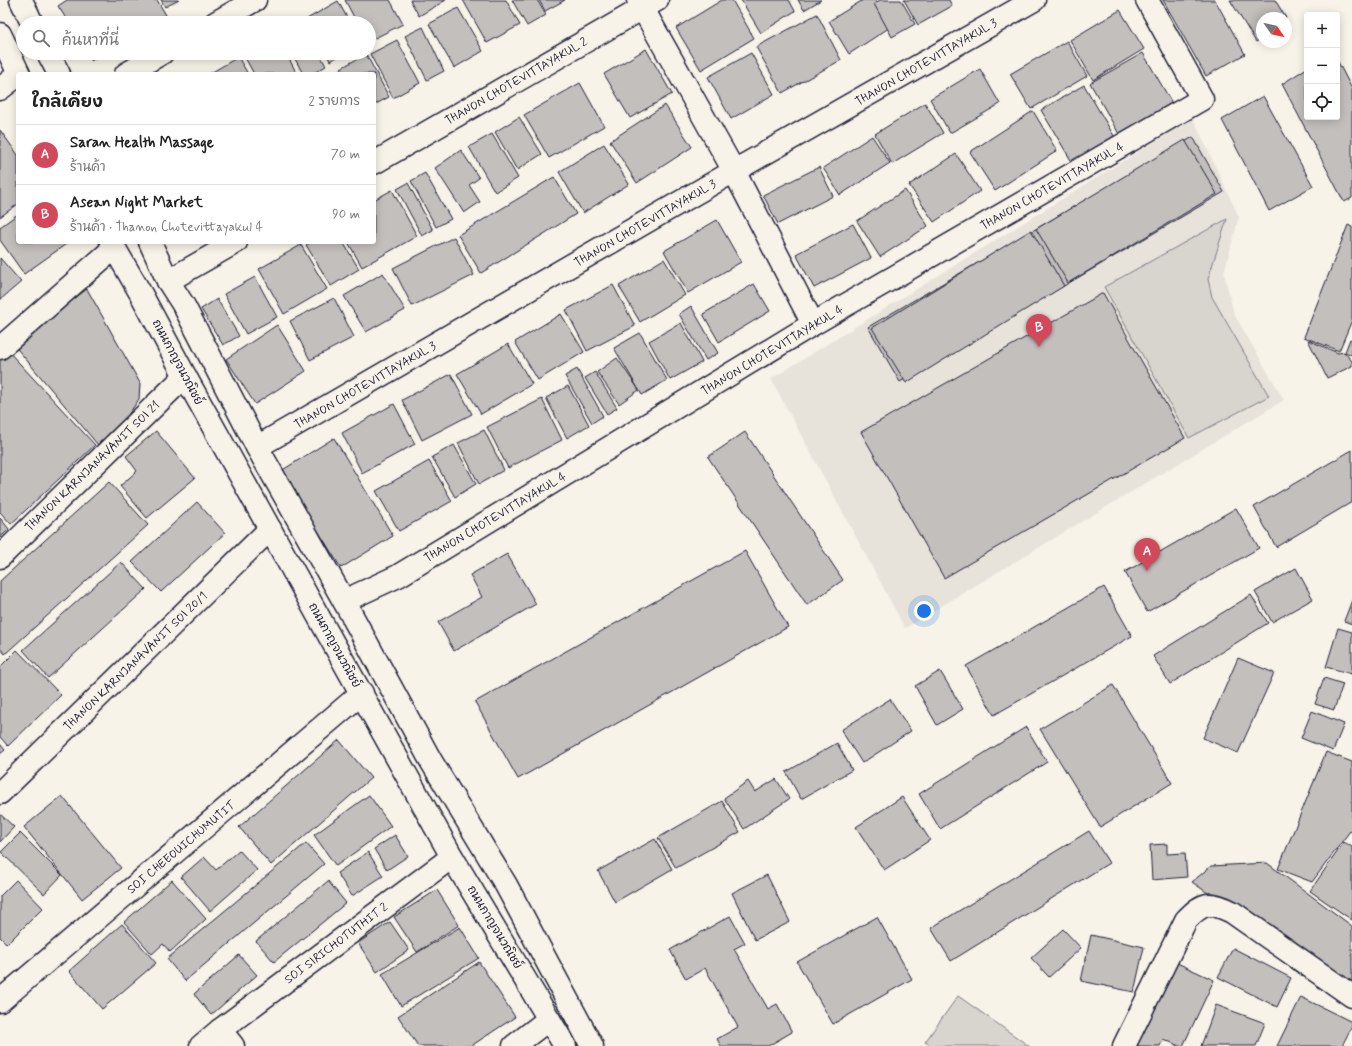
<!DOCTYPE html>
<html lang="th">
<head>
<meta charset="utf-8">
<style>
	:root { --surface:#fff; --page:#f2f2f2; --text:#222; --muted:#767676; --line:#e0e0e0; --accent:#d1495b }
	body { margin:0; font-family:Mynerve,"Playpen Sans Thai",sans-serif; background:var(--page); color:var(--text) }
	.controls { position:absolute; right:12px; top:12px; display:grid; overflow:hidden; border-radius:4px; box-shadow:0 2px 10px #0003 }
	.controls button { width:36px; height:36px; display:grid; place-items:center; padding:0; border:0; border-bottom:1px solid var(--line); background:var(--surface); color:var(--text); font:20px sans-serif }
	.compass { position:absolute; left:1256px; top:12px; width:36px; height:36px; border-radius:50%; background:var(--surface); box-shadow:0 2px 10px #0003; rotate:124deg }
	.you { position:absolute; left:924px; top:611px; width:14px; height:14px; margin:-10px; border:3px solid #fff; border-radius:50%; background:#1a73e8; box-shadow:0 0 0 6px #1a73e833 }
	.badge { display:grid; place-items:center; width:26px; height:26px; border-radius:50%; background:var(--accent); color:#fff; font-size:13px; font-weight:700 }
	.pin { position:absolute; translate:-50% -33px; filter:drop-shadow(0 1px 2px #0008) }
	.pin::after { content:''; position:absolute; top:21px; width:14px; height:12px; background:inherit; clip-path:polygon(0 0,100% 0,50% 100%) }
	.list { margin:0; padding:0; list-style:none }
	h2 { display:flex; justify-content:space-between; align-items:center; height:52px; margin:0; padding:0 16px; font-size:17px }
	h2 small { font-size:13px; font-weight:400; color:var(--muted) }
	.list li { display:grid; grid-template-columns:26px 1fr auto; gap:12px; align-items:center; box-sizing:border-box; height:60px; padding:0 16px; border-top:1px solid var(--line) }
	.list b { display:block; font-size:15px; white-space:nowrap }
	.list p { margin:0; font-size:13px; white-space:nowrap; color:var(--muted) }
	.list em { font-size:13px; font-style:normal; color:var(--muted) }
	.icon { flex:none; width:22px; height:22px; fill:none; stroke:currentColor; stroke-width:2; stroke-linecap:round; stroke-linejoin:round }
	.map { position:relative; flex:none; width:1352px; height:1046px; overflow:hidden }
	.search { position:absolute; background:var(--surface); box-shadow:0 2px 10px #0003; left:16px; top:16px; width:360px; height:44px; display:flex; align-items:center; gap:10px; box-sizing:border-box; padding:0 14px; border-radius:22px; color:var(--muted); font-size:15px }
	.panel { position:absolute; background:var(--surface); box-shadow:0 2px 10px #0003; left:16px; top:72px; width:360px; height:172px; border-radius:4px }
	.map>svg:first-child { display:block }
</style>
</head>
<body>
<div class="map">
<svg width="1352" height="1046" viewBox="0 0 1352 1046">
	<rect width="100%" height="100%" fill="#f7f3e8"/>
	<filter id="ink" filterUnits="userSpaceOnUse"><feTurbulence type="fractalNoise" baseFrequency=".025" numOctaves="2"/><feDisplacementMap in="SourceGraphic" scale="8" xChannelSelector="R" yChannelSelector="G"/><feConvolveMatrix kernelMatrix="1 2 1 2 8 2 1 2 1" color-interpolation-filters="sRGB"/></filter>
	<g filter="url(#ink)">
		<!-- built -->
		<path fill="#e7e3db" d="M 1193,118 L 1239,217 L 1224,273 L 1234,314 L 1284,400 L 905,628 L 771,379 Z"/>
		<!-- green -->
		<g fill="#d8d5cf" stroke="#7d7c85">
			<path d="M 1227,219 L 1208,279 L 1212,297 L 1269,396 L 1189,438 L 1104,287 Z"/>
			<path d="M 958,996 L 1029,1046 L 932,1046 L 925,1042 Z"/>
		</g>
		<!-- building -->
		<g fill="#c2bfbd" stroke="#22223b">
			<path d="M 67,0 L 157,0 L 166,15 L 152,23 L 69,23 L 58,6 Z"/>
			<path d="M 161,0 L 179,0 L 165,7 Z"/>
			<path d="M 345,0 L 390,0 L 403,24 L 369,41 L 369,23 L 357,23 Z"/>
			<path d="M 410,0 L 446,0 L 419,16 Z"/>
			<path d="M 463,0 L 506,0 L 520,25 L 487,43 Z"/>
			<path d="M 512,0 L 537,0 L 546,15 L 527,26 Z"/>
			<path d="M 539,0 L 565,0 L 545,11 Z"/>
			<path d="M 722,0 L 732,0 L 754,38 L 701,70 L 676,28 Z"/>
			<path d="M 741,0 L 789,0 L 795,11 L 761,33 Z"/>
			<path d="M 798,0 L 821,0 L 804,10 Z"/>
			<path d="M 863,0 L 876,0 L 892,26 L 849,54 L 829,21 Z"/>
			<path d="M 880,0 L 901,0 L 915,24 L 892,37 L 874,4 Z"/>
			<path d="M 904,0 L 949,0 L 952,6 L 918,25 Z"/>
			<path d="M 1163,0 L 1215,0 L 1245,54 L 1206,76 Z"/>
			<path d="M 1230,0 L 1275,0 L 1286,18 L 1262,18 L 1262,38 L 1256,42 Z"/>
			<path d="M 338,1 L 350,23 L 309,23 L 307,19 Z"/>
			<path d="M 458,8 L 483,51 L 454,68 L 429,24 Z"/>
			<path d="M 1120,10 L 1144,49 L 1093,80 L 1070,40 Z"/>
			<path d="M 817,14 L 841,60 L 782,93 L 756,47 Z"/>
			<path d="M 423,27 L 444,71 L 427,80 L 405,36 Z"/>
			<path d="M 397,40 L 420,83 L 393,98 L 370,54 Z"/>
			<path d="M 1067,41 L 1087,76 L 1031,109 L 1010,74 Z"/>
			<path d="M 646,49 L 672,94 L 630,118 L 604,74 Z"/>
			<path d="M 87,53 L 103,53 L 91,61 Z"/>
			<path d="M 246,53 L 286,53 L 297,74 L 254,74 L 243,54 Z"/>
			<path d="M 292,53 L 319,53 L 326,66 L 312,74 L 303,74 Z"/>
			<path d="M 326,53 L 345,53 L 330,61 Z"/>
			<path d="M 751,53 L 774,94 L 731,119 L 708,77 Z"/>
			<path d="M 1143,53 L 1172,103 L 1119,134 L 1090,83 Z"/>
			<path d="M 366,54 L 389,97 L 374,105 L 374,74 L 345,74 L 341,68 Z"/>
			<path d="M 238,57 L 248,74 L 209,74 Z"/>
			<path d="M 1337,60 L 1352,89 L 1352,198 L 1344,202 L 1282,84 L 1307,68 L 1307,117 L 1337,117 Z"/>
			<path d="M 980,69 L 1000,104 L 950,133 L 930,99 Z"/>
			<path d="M 580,83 L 604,126 L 549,158 L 524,115 Z"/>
			<path d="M 1084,85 L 1114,136 L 1072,162 L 1041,110 Z"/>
			<path d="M 1263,96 L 1313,186 L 1269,211 L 1222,120 Z"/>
			<path d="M 925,103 L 943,133 L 892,164 L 875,134 Z"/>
			<path d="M 665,105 L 692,147 L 637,183 L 610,141 Z"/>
			<path d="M 1033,111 L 1057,151 L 995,191 L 970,152 Z"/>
			<path d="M 519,117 L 542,154 L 517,170 L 495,132 Z"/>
			<path d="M 0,130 L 18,155 L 18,204 L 0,217 Z"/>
			<path d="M 492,134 L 518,178 L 495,192 L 469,147 Z"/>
			<path d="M 872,136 L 890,163 L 840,195 L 823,168 Z"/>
			<path d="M 1193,137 L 1224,192 L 900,382 L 868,327 Z"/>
			<path d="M 1185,140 L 1217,194 L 1068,283 L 1036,229 Z"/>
			<path d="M 604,144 L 629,184 L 583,213 L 559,172 Z"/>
			<path d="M 461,150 L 479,178 L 469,185 L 480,202 L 464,213 L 435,168 Z"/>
			<path d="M 956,154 L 980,191 L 934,222 L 909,185 Z"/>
			<path d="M 819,167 L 833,196 L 778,224 L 763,195 Z"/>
			<path d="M 425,173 L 451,219 L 436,227 L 411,181 Z"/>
			<path d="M 554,177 L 576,214 L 481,273 L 458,235 Z"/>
			<path d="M 408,183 L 433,230 L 422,236 L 397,189 Z"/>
			<path d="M 392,190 L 417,236 L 362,267 L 348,242 L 374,242 L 374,200 Z"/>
			<path d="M 905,190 L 928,226 L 880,257 L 857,221 Z"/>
			<path d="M 18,214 L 18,242 L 69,242 L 24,274 L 0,240 L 0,227 Z"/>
			<path d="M 717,220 L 741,262 L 688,293 L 664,251 Z"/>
			<path d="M 853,224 L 871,258 L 814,288 L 796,254 Z"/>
			<path d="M 1348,225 L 1352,227 L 1352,320 L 1339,351 L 1304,337 Z"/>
			<path d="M 1031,230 L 1064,286 L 906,383 L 872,328 Z"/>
			<path d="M 454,237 L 474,275 L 412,306 L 393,268 Z"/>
			<path d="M 311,242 L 343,242 L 359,269 L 331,286 L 306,245 Z"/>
			<path d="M 301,245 L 327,289 L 284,314 L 259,269 Z"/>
			<path d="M 0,258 L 21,282 L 0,300 Z"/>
			<path d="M 664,259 L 685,295 L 640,322 L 619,286 Z"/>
			<path d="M 383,273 L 405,310 L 366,332 L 344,296 Z"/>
			<path d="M 255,277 L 277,317 L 246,334 L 224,294 Z"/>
			<path d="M 754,284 L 770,311 L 719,342 L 703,314 Z"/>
			<path d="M 613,285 L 635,326 L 587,351 L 566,310 Z"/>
			<path d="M 87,289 L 140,383 L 139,399 L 124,421 L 98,445 L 13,344 Z"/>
			<path d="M 1103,293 L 1185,438 L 944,578 L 861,432 Z"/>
			<path d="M 334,298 L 354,337 L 310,360 L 290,321 Z"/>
			<path d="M 217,299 L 239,336 L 223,345 L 201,309 Z"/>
			<path d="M 691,306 L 718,353 L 706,360 L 679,314 Z"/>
			<path d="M 561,314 L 584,352 L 538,380 L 515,342 Z"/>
			<path d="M 681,323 L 702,362 L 670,380 L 649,341 Z"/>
			<path d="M 277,325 L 306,371 L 255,404 L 226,359 Z"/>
			<path d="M 640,333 L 667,380 L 642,395 L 614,348 Z"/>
			<path d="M 1350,339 L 1352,340 L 1352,355 L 1345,352 Z"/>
			<path d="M 1308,340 L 1338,353 L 1344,352 L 1352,361 L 1352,366 L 1327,378 Z"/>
			<path d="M 508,344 L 532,384 L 481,414 L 457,374 Z"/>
			<path d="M 8,351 L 95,445 L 11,524 L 0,512 L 0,359 Z"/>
			<path d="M 617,358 L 639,390 L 619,404 L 597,372 Z"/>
			<path d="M 577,369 L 603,416 L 592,423 L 565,376 Z"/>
			<path d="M 595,372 L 617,408 L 607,414 L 585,378 Z"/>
			<path d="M 451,374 L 472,414 L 422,440 L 402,400 Z"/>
			<path d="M 568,386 L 589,425 L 567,438 L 546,398 Z"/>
			<path d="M 542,399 L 562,440 L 508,468 L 487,427 Z"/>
			<path d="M 394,404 L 415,444 L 362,473 L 342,433 Z"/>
			<path d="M 484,430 L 504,470 L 479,484 L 458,443 Z"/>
			<path d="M 156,431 L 195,478 L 147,518 L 120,486 L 137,471 L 126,456 Z"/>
			<path d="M 745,432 L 843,580 L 807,605 L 708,457 Z"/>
			<path d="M 334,438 L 393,536 L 341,568 L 281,471 Z"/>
			<path d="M 454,445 L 476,484 L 455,497 L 432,457 Z"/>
			<path d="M 1352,450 L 1352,502 L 1276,547 L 1254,507 Z"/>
			<path d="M 429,461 L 452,501 L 399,531 L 376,491 Z"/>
			<path d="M 109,482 L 148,525 L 5,654 L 0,648 L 0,581 Z"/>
			<path d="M 197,502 L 225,533 L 161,592 L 132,562 Z"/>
			<path d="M 1236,508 L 1259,548 L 1147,612 L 1125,572 Z"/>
			<path d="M 0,518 L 9,529 L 0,538 Z"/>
			<path d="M 745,551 L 788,627 L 518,779 L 475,702 Z"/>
			<path d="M 507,554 L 536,604 L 454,651 L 438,622 L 482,597 L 470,575 Z"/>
			<path d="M 121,562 L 146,589 L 48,678 L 23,650 Z"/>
			<path d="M 1296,568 L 1313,599 L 1272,622 L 1255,592 Z"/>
			<path d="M 1104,587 L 1132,636 L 994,715 L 966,666 Z"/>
			<path d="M 1251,595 L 1268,623 L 1170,684 L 1153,656 Z"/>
			<path d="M 1352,600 L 1352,624 L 1344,621 Z"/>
			<path d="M 1338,628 L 1352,632 L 1352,674 L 1326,667 Z"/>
			<path d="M 17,650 L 61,695 L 8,746 L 0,737 L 0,667 Z"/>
			<path d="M 1238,658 L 1274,673 L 1238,753 L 1203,738 Z"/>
			<path d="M 940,671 L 963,709 L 937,725 L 915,686 Z"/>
			<path d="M 1324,678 L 1343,684 L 1334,710 L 1315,704 Z"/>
			<path d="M 1113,685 L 1172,783 L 1100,827 L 1040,729 Z"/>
			<path d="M 890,699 L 911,731 L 862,763 L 841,730 Z"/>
			<path d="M 1312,711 L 1344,724 L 1333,751 L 1301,738 Z"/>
			<path d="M 1026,727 L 1047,762 L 940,829 L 919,794 Z"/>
			<path d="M 339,740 L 371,778 L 271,865 L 239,827 Z"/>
			<path d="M 837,743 L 852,770 L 801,799 L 786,772 Z"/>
			<path d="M 0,744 L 5,750 L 0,754 Z"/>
			<path d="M 1326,752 L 1352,762 L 1352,832 L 1350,831 L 1312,882 L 1278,869 Z"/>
			<path d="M 776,779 L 789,799 L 744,829 L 724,798 L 748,781 L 755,792 Z"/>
			<path d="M 369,795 L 391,826 L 336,866 L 314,835 Z"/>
			<path d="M 62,796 L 121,868 L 82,899 L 24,827 Z"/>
			<path d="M 902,797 L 930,840 L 884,870 L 856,827 Z"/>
			<path d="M 722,801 L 740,832 L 676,868 L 658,838 Z"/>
			<path d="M 0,814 L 14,827 L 0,842 Z"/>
			<path d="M 1089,831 L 1109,863 L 951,961 L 931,928 Z"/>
			<path d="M 20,833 L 62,875 L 44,894 L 1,852 Z"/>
			<path d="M 395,835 L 408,856 L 387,870 L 374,849 Z"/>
			<path d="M 655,839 L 672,869 L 615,902 L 598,871 Z"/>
			<path d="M 1344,842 L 1352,847 L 1352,920 L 1310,891 Z"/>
			<path d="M 306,843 L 324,864 L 185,981 L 167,959 Z"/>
			<path d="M 1167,844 L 1167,854 L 1185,853 L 1187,877 L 1152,880 L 1150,845 Z"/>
			<path d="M 239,850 L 257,870 L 210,911 L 181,877 L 204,857 L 216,870 Z"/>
			<path d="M 368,852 L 383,876 L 352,896 L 337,873 Z"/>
			<path d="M 1267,863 L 1352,926 L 1352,993 L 1192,882 L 1211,866 Z"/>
			<path d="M 767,875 L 790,922 L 755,940 L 732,893 Z"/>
			<path d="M 16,880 L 43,908 L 7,944 L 0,937 L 0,896 Z"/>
			<path d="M 172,880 L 206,919 L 170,952 L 163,944 L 152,954 L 124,922 Z"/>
			<path d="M 328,881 L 346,903 L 274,962 L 256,941 Z"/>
			<path d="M 437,890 L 459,925 L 417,952 L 394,917 Z"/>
			<path d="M 730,916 L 745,943 L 734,949 L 768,1009 L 777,1004 L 792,1032 L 768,1046 L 721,1046 L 717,1039 L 738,1027 L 705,968 L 686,979 L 670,950 Z"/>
			<path d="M 877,917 L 912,979 L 833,1024 L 797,962 Z"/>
			<path d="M 390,922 L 409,950 L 377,972 L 358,943 Z"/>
			<path d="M 122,924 L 156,963 L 102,1009 L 69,971 Z"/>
			<path d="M 460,927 L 479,958 L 401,1006 L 382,974 Z"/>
			<path d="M 1063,929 L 1081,948 L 1049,977 L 1031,958 Z"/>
			<path d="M 1091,935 L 1144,947 L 1134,992 L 1081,981 Z"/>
			<path d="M 1233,948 L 1291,978 L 1277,1007 L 1218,977 Z"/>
			<path d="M 239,955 L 257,975 L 211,1015 L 194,994 Z"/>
			<path d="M 479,962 L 515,1017 L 471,1046 L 418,1046 L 398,1016 Z"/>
			<path d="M 1175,962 L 1214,980 L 1183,1046 L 1179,1046 L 1163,1039 L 1160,1046 L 1136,1046 Z"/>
			<path d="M 1301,997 L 1352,1022 L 1352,1026 L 1342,1046 L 1277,1046 Z"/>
			<path d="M 1216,1005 L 1265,1023 L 1256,1046 L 1201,1046 Z"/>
		</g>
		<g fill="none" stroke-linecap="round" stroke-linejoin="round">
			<!-- minor casing -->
			<g stroke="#22223b" stroke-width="25">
				<g id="minor">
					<path d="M 638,0 L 734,171 L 813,324"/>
					<path d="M 215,23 L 255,0"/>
					<path d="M 126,74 L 162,53"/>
					<path d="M 0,89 L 18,75"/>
					<path d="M 374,163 L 657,0"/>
					<path d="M 168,281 L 236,242"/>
					<path d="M 0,348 L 114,248"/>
					<path d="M 257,447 L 734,171 L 1034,0"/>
					<path d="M 0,557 L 185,376"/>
					<path d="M 344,601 L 398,576 L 813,324 L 1202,99 L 1147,0"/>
					<path d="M 0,793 L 270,529"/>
					<path d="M 0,1001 L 362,693"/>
					<path d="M 220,1030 L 233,1046"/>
					<path d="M 201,1046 L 220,1030 L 452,857"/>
					<path d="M 514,1046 L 549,1019"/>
					<path d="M 1124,1046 L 1186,920 C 1203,902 1210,901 1232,912 L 1352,996"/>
				</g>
			</g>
			<!-- primary casing -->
			<g stroke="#22223b" stroke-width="25">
				<g id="primary">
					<path d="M 21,0 L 32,23"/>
					<path d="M 0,34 L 19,74"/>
					<path d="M 48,53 L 59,74"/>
					<path d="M 111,242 L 141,294 L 185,376 L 452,857 L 565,1046"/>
					<path d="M 150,242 L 168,281 L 184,306 L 257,447 L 344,601 L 431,761 L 506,885 L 592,1046"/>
				</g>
			</g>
			<!-- minor -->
			<use href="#minor" stroke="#f7f3e8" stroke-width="22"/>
			<!-- primary -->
			<use href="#primary" stroke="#f7f3e8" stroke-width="22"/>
		</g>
	</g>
	<g text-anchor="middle" stroke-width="3" stroke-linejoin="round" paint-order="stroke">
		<!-- street labels -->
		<g font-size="12" fill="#22223b" stroke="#f7f3e8">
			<text transform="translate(926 62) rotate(-30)" y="4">THANON CHOTEVITTAYAKUL 3</text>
			<text transform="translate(516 81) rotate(-30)" y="4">THANON CHOTEVITTAYAKUL 2</text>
			<text transform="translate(1052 186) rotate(-30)" y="4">THANON CHOTEVITTAYAKUL 4</text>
			<text transform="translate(645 223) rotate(-30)" y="4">THANON CHOTEVITTAYAKUL 3</text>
			<text transform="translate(772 350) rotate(-31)" y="4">THANON CHOTEVITTAYAKUL 4</text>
			<text transform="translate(178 362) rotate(62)" y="4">ถนนกาญจนวณิชย์</text>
			<text transform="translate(365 385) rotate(-30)" y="4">THANON CHOTEVITTAYAKUL 3</text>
			<text transform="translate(92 466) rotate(-44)" y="4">THANON KARNJANAVANIT SOI 21</text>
			<text transform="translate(495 517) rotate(-31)" y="4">THANON CHOTEVITTAYAKUL 4</text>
			<text transform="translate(335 645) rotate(61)" y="4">ถนนกาญจนวณิชย์</text>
			<text transform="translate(135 661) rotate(-44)" y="4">THANON KARNJANAVANIT SOI 20/1</text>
			<text transform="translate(181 847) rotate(-40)" y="4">SOI CHEEOUICHUMUTIT</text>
			<text transform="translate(495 927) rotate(59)" y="4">ถนนกาญจนวณิชย์</text>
			<text transform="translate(336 943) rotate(-37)" y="4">SOI SIRICHOTUTHIT 2</text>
		</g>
	</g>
</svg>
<div class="controls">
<button>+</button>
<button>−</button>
<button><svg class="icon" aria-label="locate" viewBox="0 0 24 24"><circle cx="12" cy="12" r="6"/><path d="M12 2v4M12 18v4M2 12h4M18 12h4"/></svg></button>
</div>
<svg class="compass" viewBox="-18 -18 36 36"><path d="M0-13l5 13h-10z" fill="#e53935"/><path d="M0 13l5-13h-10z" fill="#767676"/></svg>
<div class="you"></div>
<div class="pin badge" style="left:1147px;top:571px">A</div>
<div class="pin badge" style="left:1039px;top:347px">B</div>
<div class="search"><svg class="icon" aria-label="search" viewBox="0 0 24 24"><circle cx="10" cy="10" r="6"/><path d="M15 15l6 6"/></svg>ค้นหาที่นี่</div>
<section class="panel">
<h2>ใกล้เคียง<small>2 รายการ</small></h2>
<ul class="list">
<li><span class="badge">A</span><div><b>Saran Health Massage</b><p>ร้านค้า</p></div><em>70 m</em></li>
<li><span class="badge">B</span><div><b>Asean Night Market</b><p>ร้านค้า · Thanon Chotevittayakul 4</p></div><em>90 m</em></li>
</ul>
</section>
</div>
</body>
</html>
